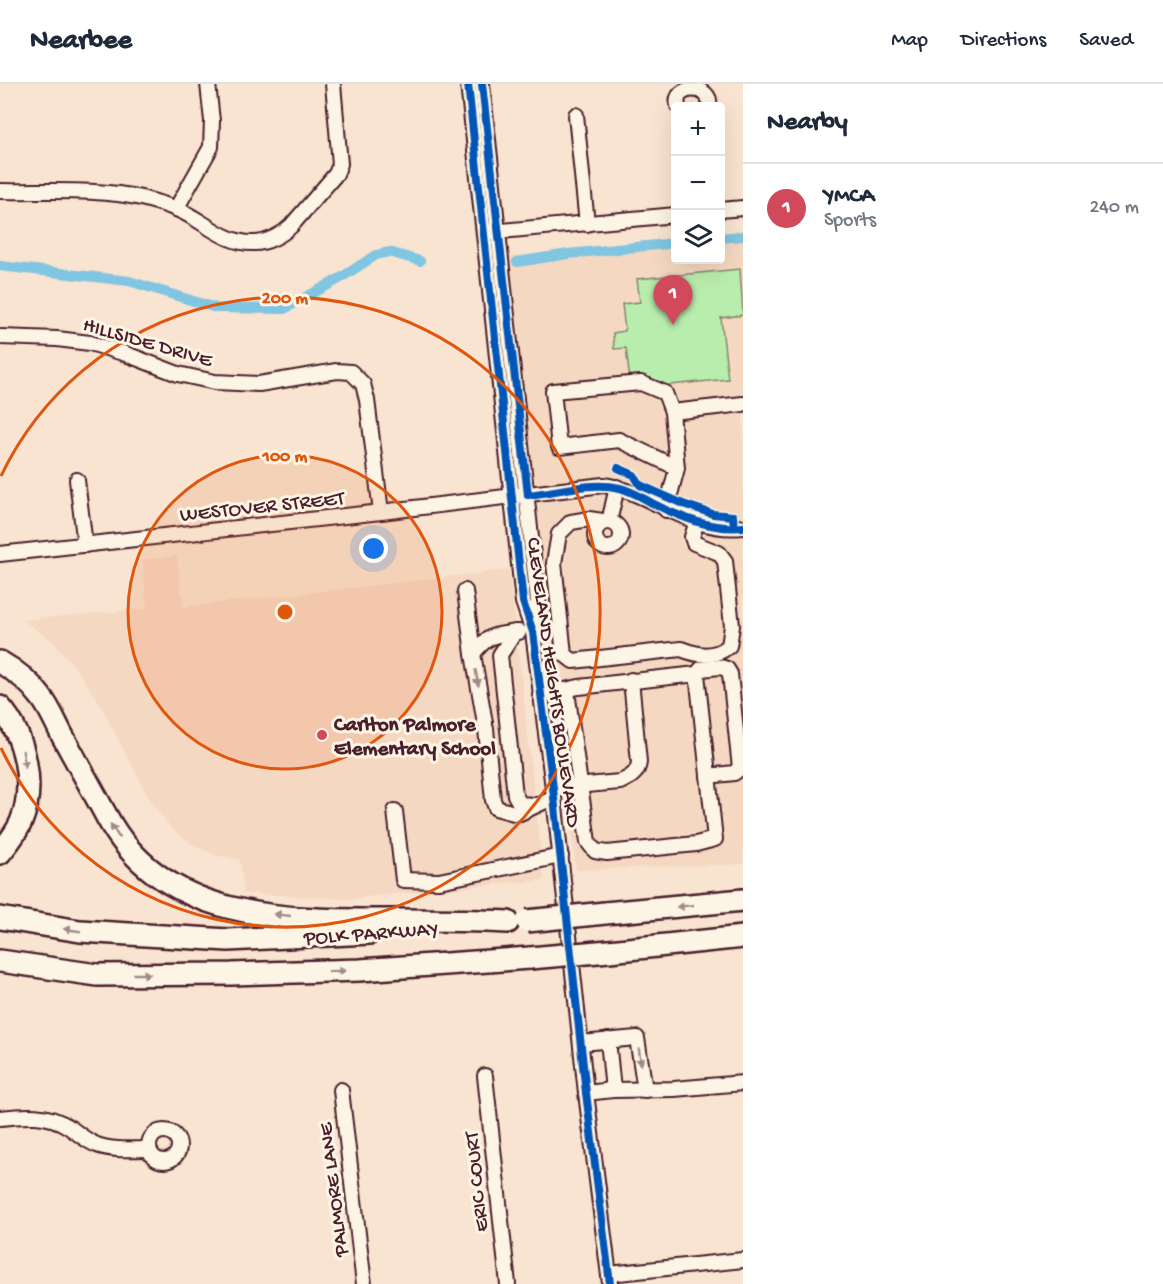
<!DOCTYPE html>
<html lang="en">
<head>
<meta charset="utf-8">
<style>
	:root { --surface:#fff; --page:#f6f6f7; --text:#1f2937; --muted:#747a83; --line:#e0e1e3; --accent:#d1495b }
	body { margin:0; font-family:"Gochi Hand",sans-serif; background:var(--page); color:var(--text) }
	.controls { position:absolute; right:18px; top:18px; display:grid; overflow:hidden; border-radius:6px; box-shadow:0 6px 24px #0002 }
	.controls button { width:54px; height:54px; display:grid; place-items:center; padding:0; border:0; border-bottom:2px solid var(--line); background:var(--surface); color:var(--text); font:30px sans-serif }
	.you { position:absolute; left:374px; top:465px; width:21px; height:21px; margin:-15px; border:4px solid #fff; border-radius:50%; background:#1a73e8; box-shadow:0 0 0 9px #1a73e833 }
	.badge { display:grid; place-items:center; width:39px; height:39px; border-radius:50%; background:var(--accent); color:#fff; font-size:20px; font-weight:700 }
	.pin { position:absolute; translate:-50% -50px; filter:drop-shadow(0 2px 3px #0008) }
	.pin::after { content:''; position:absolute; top:32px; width:21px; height:18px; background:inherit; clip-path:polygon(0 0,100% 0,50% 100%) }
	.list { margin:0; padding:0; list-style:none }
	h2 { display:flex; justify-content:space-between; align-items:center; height:78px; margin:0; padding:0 24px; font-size:26px }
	h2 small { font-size:20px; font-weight:400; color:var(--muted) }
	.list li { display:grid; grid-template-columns:39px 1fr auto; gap:18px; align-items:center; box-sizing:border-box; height:90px; padding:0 24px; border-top:2px solid var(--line) }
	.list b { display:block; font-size:22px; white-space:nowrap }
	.list p { margin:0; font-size:20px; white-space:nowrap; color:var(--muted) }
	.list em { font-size:20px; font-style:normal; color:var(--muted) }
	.icon { flex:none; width:33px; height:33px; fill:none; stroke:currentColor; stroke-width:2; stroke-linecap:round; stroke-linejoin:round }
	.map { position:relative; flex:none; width:743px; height:1200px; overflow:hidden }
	header { display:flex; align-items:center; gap:36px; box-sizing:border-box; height:84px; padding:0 30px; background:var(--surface); border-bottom:2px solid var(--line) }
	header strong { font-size:28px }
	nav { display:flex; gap:33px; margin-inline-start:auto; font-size:21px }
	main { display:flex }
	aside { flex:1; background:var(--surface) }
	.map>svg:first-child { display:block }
</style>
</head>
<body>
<header>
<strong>Nearbee</strong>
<nav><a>Map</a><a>Directions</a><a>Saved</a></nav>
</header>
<main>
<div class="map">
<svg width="743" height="1200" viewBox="0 0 743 1200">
	<rect width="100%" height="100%" fill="#f8e4d0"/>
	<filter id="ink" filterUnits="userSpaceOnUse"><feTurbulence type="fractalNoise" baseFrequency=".0167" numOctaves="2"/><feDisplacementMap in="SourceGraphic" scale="12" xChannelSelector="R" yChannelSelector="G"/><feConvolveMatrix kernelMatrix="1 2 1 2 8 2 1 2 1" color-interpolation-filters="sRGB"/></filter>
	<g filter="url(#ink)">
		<!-- built -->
		<g fill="#f5d8c1">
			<path d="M 743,146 L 743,437 L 716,437 L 672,422 L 627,400 L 617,397 L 532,404 L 507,173 L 675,154 L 676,176 L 720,176 L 721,149 Z"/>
			<path d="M 603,407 L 624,411 L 669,434 L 714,449 L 743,449 L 743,780 L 576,786 L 567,709 L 576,708 L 591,771 L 716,761 L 696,584 L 578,597 L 556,603 L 534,416 Z"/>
			<path d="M 177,472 L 183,523 L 509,486 L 544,796 L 344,815 L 244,809 L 240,776 L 216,771 L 195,762 L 172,745 L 152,719 L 97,615 L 74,581 L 52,557 L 23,536 L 147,525 L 142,476 Z"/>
			<path d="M 692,596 L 709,750 L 695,754 L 607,763 L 597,761 L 593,755 L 587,707 L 621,704 L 633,699 L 639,693 L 637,602 Z"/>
			<path d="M 626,603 L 633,682 L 627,689 L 618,692 L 584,695 L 573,611 Z"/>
		</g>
		<!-- green -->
		<path fill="#b9edae" stroke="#82866c" stroke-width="1.5" d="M 740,185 L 743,231 L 721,234 L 728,295 L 631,305 L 626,264 L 614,265 L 613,249 L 625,247 L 622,220 L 640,218 L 637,195 Z"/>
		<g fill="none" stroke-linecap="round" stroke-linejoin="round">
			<!-- canal -->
			<g stroke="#80c5e1" stroke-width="10">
				<path d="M 720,154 L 743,152"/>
				<path d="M 517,178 L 568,170 L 676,159"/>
				<path d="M 0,182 L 129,197 L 216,224 L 284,225 L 339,195 L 376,171 L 389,168 L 420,177"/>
			</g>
			<!-- minor casing -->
			<g stroke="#4a1f2b" stroke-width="18">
				<g id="minor">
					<path d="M 468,0 L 523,518 L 533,548 L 553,704 L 586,1009 L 610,1200"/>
					<path d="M 482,0 L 538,518 L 533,546"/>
					<path d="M 678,22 C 672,0 713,0 709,22"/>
					<path d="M 576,31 L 587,140"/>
					<path d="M 0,107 C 43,108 100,104 141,114 C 153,117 165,120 176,125 C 203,135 223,160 254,159 C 267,159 282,151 291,142 L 336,90 L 340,80 L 333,0"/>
					<path d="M 176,125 L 211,63 L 212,37 L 208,0"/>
					<path d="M 720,126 L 743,124"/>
					<path d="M 491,148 L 676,131"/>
					<path d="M 0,253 L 57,255 L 90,259 L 126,270 L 178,290 L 215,298 L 259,300 L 337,287 L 351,288 L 363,300 L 367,316 L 381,428"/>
					<path d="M 672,328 L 743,320"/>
					<path d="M 77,396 L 85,461"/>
					<path d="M 617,403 L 609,438 L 589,435 L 571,438 L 559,450 L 554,479 L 564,570 L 573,577 L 681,565 C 699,572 714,574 729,562 L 732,542 L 725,477 L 719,469 L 694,459 L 692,453 L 697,437"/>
					<path d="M 666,426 L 677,384 L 672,328 L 665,309 L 641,299 L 553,307 L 559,363 L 619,356 L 677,384"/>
					<circle cx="608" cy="451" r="13"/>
					<path d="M 0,470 L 381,428 L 603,401 C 654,408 687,449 743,443"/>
					<path d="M 465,507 L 473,570"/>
					<path d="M 515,548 L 500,571 L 515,711 L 520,720 L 534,721"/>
					<path d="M 697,590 L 701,585 L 720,583 L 727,585 L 730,590 L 740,684 L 734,689 L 708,692"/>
					<path d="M 540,611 L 579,603 L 697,590 L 715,755 L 696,760 L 607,769 L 595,767 L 588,758 L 567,607"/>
					<path d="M 485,639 L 473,570 C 487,551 496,550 519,548"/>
					<path d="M 486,645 L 493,716 L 496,724 L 514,729 L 520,729 L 554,713"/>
					<path d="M 553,704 L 620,698 C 629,694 638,690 639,678 L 631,596"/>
					<path d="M 395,727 L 403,796 L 439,797 L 561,772"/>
					<path d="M 608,956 L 613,1006"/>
					<path d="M 581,959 L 637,954 L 645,1006"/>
					<path d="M 485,992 L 508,1200"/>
					<path d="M 341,1006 L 364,1200"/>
					<path d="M 586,1009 L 613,1006 L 674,1005 L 743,999"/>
					<path d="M 0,1034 C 25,1031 47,1029 69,1043 C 78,1049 86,1057 97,1061 C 113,1067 132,1065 149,1065"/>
					<circle cx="164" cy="1062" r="15"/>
					<path d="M 609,1190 L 743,1176"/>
				</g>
			</g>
			<!-- highway casing -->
			<g stroke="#4a1f2b" stroke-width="26">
				<g id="highway">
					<path d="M 0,578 C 16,587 30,598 41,613 C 49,623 55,637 61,649 C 76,677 92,705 107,733 C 164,839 289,836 394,836 C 432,836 470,836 508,838"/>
					<path d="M 0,623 C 25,651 36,702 21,738 C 16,750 8,759 0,769"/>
					<path d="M 605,829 L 743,816"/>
					<path d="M 0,834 L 80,847 L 228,856 L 370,849"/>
					<path d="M 609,867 L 743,853"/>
					<path d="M 0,877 L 97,891 L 232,890 L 360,886 L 530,874"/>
				</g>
			</g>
			<!-- minor -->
			<use href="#minor" stroke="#fcf5e5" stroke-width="14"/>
			<!-- highway -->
			<use href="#highway" stroke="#fcf5e5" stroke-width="21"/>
			<!-- highway-bridge casing -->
			<g stroke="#4a1f2b" stroke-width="26" stroke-linecap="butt">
				<g id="highway-bridge">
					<path d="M 527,837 L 605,829"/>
					<path d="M 530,874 L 609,867"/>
				</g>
			</g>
			<!-- highway-bridge -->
			<use href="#highway-bridge" stroke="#fcf5e5" stroke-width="21"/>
			<!-- cycleway casing -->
			<g stroke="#fcf5e5" stroke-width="11">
				<g id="cycleway">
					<path d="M 468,0 L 523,518 L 533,548 L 553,704 L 586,1009 L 610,1200"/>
					<path d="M 482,0 L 528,411 C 557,408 591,397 620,404 C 632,407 643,414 654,420 C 682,434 712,446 743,443"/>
					<path d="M 618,384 L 634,391 L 640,401 L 683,420 L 713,430 L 733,432 L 734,443"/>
				</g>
			</g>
			<!-- cycleway -->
			<use href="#cycleway" stroke="#0057b8" stroke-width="8"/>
		</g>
		<!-- one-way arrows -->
		<defs><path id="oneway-solid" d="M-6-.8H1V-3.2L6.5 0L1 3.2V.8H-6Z" transform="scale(1.5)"/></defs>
		<g fill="#a38a88">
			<use href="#oneway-solid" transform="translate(477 594) rotate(80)"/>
			<use href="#oneway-solid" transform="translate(24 675) rotate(81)"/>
			<use href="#oneway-solid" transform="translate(115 747) rotate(-123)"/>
			<use href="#oneway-solid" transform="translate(685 822) rotate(174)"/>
			<use href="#oneway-solid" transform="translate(282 831) rotate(-174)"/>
			<use href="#oneway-solid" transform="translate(72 846) rotate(-171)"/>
			<use href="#oneway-solid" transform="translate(337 887) rotate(-2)"/>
			<use href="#oneway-solid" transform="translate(142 890)"/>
			<use href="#oneway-solid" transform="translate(640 973) rotate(82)"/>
		</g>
	</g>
	<!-- distance rings -->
	<circle cx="285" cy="528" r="157" fill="#e0560e" fill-opacity=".12"/>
	<g fill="none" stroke="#e0560e" stroke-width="3">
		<circle cx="285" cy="528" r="157"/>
		<path d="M1 392A315 315 0 1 1 1 664"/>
	</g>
	<!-- markers -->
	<circle fill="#d1495b" stroke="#fcf5e5" stroke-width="2" cx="322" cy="651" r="6"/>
	<g text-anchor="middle" stroke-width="6" stroke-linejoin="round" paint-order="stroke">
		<!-- street labels -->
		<g font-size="21" fill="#4a1f2b" stroke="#fcf5e5">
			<text transform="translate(148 257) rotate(16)" y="7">HILLSIDE DRIVE</text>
			<text transform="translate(262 421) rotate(-6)" y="7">WESTOVER STREET</text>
			<text transform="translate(555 598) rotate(82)" y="7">CLEVELAND HEIGHTS BOULEVARD</text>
			<text transform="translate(371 848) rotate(-4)" y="7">POLK PARKWAY</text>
			<text transform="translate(475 1098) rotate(-96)" y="7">ERIC COURT</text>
			<text transform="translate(332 1106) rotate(-97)" y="7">PALMORE LANE</text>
		</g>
		<!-- poi labels -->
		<g font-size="21" font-weight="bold" fill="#4a1f2b" stroke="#fcf5e5" text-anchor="start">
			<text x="334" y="646">Carlton Palmore<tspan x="334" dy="24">Elementary School</tspan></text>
		</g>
	</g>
	<circle cx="285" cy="528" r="9" fill="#e0560e" stroke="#fcf5e5" stroke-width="3"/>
	<g font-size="18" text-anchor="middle" font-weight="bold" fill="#e0560e" stroke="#fcf5e5" stroke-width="6" stroke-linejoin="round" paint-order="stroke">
		<text x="285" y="219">200 m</text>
		<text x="285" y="377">100 m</text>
	</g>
</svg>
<div class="controls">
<button>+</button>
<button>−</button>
<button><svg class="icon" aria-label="layers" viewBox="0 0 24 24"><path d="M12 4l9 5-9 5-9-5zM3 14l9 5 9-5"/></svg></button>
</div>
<div class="you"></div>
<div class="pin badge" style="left:673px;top:241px">1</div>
</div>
<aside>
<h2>Nearby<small></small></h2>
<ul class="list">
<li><span class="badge">1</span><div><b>YMCA</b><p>Sports</p></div><em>240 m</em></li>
</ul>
</aside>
</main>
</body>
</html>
